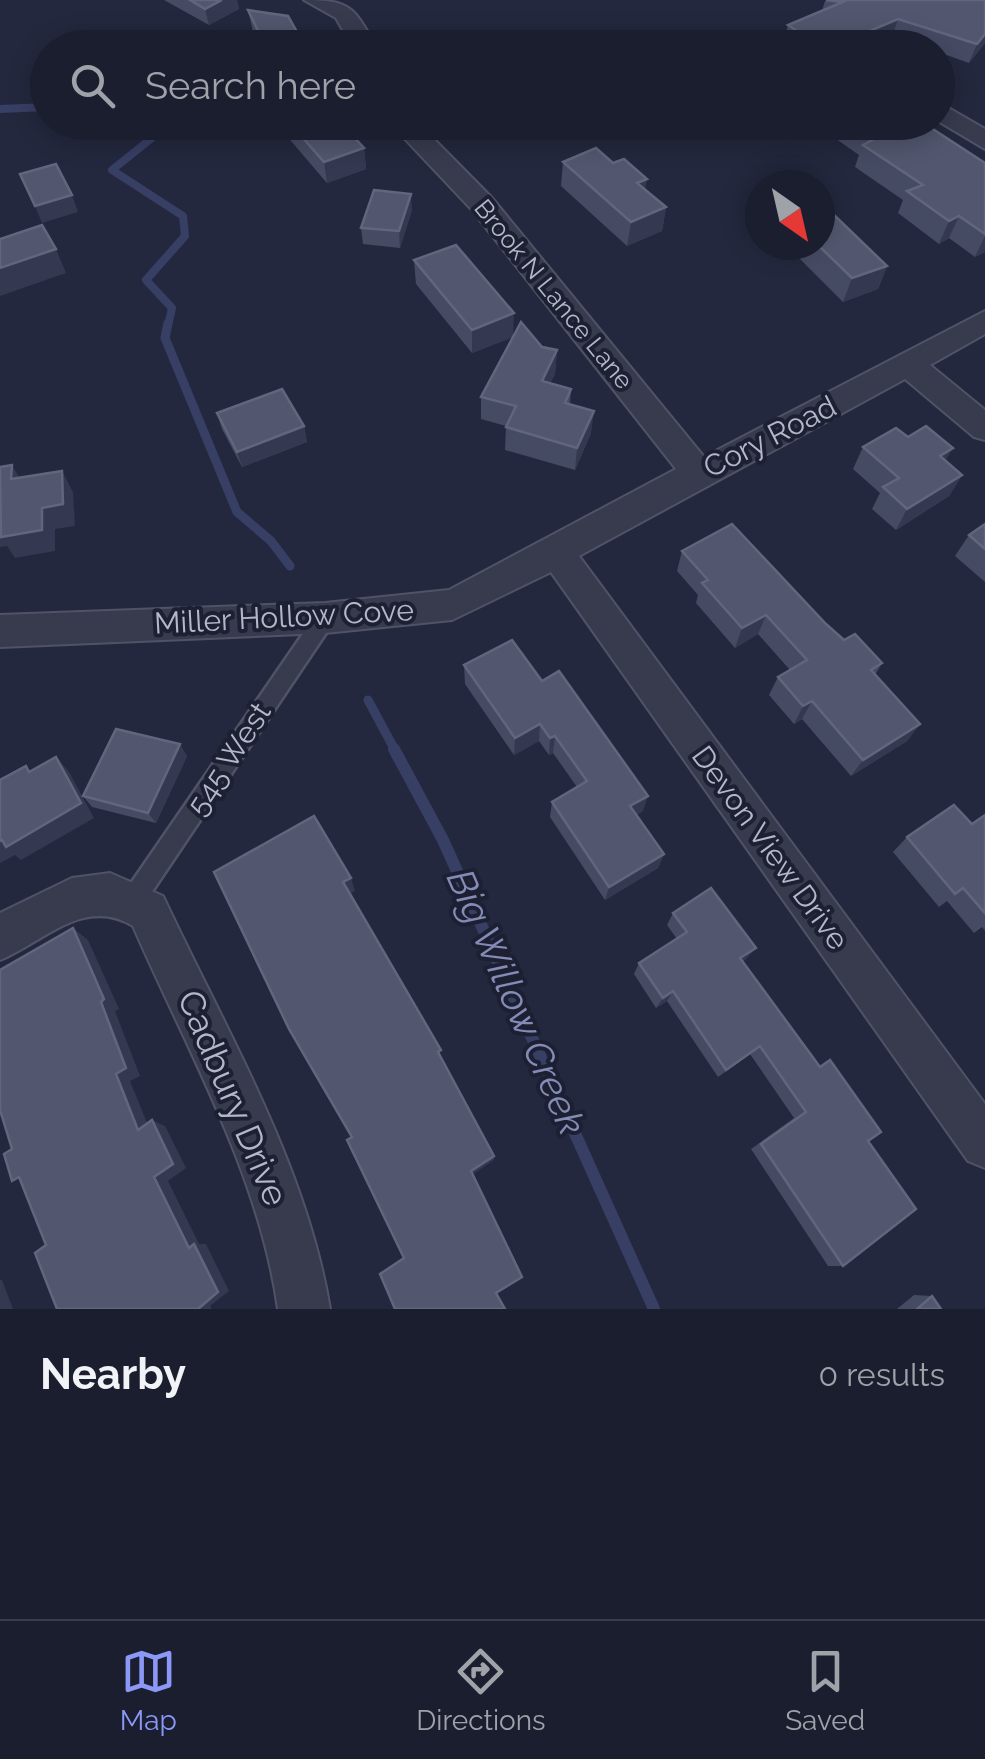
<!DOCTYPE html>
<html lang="en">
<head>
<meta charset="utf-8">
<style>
	:root { --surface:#1b1e2e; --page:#282b3a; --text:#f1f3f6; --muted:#a0a2aa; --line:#393c4a; --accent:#8b98f7 }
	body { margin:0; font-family:Raleway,sans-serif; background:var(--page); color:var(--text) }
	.compass { position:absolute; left:745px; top:170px; width:90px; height:90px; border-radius:50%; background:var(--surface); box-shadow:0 5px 25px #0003; rotate:146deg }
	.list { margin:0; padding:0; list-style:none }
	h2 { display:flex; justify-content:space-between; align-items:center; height:130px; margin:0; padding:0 40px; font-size:42px }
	h2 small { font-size:32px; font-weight:400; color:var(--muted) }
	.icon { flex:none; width:55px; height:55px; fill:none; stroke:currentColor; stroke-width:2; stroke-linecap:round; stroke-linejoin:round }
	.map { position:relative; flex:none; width:985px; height:1309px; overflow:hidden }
	.search { position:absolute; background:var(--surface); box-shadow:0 5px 25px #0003; left:30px; right:30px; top:30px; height:110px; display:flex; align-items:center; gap:25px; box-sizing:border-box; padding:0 35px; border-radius:55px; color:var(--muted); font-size:38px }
	.sheet { height:310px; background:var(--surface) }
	nav { display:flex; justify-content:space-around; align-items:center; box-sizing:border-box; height:140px; border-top:2px solid var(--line); background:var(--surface); font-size:28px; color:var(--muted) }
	nav a { display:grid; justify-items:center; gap:5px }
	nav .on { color:var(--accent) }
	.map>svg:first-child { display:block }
</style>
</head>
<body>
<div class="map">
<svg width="985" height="1309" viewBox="0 0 985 1309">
	<rect width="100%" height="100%" fill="#24283e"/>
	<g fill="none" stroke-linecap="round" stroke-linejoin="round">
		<!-- stream-far2 -->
		<g stroke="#383f65" stroke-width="8">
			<path d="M 0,109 L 48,107"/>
			<path d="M 152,122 L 152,138 L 112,170 L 183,216 L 185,236 L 146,280 L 172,308 L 168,326"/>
		</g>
		<!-- stream-far1 -->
		<g stroke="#383f65" stroke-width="9">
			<path d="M 168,323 L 165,338 L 237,512 L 271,541 L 290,566"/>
			<path d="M 368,700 L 396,752"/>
		</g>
		<!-- stream -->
		<path stroke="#383f65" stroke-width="12" d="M 394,749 L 443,840 L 654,1309"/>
		<!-- lane casing -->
		<g stroke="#505366" stroke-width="5">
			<path id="lane" d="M 325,610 L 332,612 L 335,618 L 332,624 L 141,908 L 133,911 L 125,908 L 122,900 L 125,892 L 318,612 Z"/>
		</g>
		<!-- street casing -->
		<g stroke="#505366" stroke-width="4">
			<g id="street">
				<path d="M 304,0 C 352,0 354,8 377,48 L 353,48 L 336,18 Z"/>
				<path d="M 938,102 L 985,129 L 985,149 L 938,121 Z"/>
				<path d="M 389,122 L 417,122 L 492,198 L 704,457 L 985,311 L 985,334 L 930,365 L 985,410 L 985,440 L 974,437 L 905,379 L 579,556 L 985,1104 L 985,1168 L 968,1161 L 551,572 L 452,620 L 325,633 L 0,647 L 0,615 L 325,603 L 449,590 L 676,469 L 472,210 Z"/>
				<path d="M 110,873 L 163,896 C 225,1029 306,1163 330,1309 L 278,1309 C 259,1174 187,1050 133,926 C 84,896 44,942 0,960 L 0,913 L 72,878 Z"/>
			</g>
		</g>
		<!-- lane -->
		<use href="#lane" fill="#383b4e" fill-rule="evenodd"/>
		<!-- street -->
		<use href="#street" fill="#383b4e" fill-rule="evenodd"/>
	</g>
	<!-- wall -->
	<g fill="#464b64">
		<path d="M 164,0 L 237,0 L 239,9 L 209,25 Z"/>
		<path d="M 985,0 L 985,43 L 969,63 L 938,52 L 938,48 L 924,48 L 892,37 L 867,48 L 789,48 L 783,44 L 788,25 L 822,11 L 825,1 Z"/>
		<path d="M 248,10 L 306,48 L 253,48 L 251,38 L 254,36 Z"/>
		<path d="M 282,122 L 340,122 L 364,148 L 366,169 L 327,183 L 285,134 Z"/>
		<path d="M 804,122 L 901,122 L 985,163 L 985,252 L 975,257 L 949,238 L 939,244 L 898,213 L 903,200 L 855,167 L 859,155 L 819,127 L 812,129 Z"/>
		<path d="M 563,162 L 645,190 L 666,207 L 662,231 L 627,246 L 561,186 Z"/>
		<path d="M 412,210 L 400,248 L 363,244 L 361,228 Z"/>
		<path d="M 794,245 L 820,245 L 887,266 L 878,289 L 843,302 L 792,251 Z"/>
		<path d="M 414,260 L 513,337 L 557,350 L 555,374 L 550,383 L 571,389 L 570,404 L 591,433 L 575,470 L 505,450 L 506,426 L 481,419 L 481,397 L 513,337 L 472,353 L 416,284 Z"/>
		<path d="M 217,413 L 304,426 L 307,442 L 242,467 L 222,429 Z"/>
		<path d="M 908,437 L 945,461 L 962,475 L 949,496 L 896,530 L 872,509 L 880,493 L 853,469 L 863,447 Z"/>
		<path d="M 985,524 L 985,582 L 955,556 L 969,535 Z"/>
		<path d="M 682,551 L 826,624 L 844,640 L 882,663 L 875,675 L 920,724 L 907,741 L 851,776 L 802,719 L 794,724 L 769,695 L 778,677 L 790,670 L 758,634 L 735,648 L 696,603 L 698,595 L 677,571 Z"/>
		<path d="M 464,665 L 542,681 L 643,811 L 636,815 L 664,854 L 658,868 L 605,900 L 550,817 L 552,802 L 577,787 L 553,753 L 549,755 L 539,741 L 514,755 L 465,684 Z"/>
		<path d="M 187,756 L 156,823 L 92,807 L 83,796 Z"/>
		<path d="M 985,815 L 985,931 L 982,927 L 974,933 L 947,901 L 939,907 L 893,852 L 907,837 L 972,824 Z"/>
		<path d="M 673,913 L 746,959 L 742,962 L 819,1067 L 830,1060 L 868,1141 L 843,1266 L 828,1266 L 751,1149 L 794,1118 L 750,1054 L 718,1077 L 667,1001 L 656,1008 L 634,974 L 639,963 L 677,939 L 667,925 Z"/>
		<path d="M 914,1295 L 932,1296 L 941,1309 L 897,1309 Z"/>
	</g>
	<!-- shaded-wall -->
	<g fill="#343850">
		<path d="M 222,0 L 237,0 L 239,9 L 209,25 L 205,9 Z"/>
		<path d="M 898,19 L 892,37 L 867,48 L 829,48 Z"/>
		<path d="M 985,34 L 985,43 L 969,63 L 977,44 Z"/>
		<path d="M 814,122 L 820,122 L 819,127 L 812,129 Z"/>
		<path d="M 364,148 L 366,169 L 327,183 L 324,162 Z"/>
		<path d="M 647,179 L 643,203 L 637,183 Z"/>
		<path d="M 411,194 L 412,210 L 400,248 L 399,231 Z"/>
		<path d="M 72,195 L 78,212 L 42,223 L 35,206 Z"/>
		<path d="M 666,207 L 662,231 L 627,246 L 631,222 Z"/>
		<path d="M 959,216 L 949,238 L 939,244 L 949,221 Z"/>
		<path d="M 985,236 L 985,252 L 975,257 Z"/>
		<path d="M 56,249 L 66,273 L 0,296 L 0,268 Z"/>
		<path d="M 887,266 L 878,289 L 843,302 L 852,278 Z"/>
		<path d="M 514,313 L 513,337 L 472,353 L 472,330 Z"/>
		<path d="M 557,350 L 555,374 L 540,404 L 542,381 Z"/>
		<path d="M 594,411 L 591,433 L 575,470 L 577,448 Z"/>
		<path d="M 304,426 L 307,442 L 242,467 L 237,452 Z"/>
		<path d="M 953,448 L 940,470 L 940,456 Z"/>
		<path d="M 12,465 L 25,487 L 11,479 Z"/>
		<path d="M 62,471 L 73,492 L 75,526 L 55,529 L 55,551 L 15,558 L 7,546 L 0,547 L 0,524 L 42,508 Z"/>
		<path d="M 962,475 L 949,496 L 896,530 L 907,509 Z"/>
		<path d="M 766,615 L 758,634 L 735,648 L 742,628 Z"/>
		<path d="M 812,701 L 802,719 L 794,724 L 803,706 Z"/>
		<path d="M 540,724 L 539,741 L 514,755 L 515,738 Z"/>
		<path d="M 920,724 L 907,741 L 851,776 L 863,760 Z"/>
		<path d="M 555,736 L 553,753 L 549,755 L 550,738 Z"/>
		<path d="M 180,744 L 187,756 L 156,823 L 148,813 Z"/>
		<path d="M 56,757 L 69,772 L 94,818 L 21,860 L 15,855 L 0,863 L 0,841 Z"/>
		<path d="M 648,796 L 643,811 L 625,822 L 630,806 Z"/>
		<path d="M 664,854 L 658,868 L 605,900 L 609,887 Z"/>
		<path d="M 351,878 L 355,891 L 348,895 L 343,882 Z"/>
		<path d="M 73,928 L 88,940 L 119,1009 L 115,1011 L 140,1076 L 130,1081 L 152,1135 L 138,1130 L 116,1074 Z"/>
		<path d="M 756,948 L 746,959 L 731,969 L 740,958 Z"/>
		<path d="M 673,991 L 667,1001 L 656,1008 L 663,998 Z"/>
		<path d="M 152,1120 L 165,1126 L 186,1168 L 168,1181 L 199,1244 L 206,1244 L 229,1291 L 210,1306 L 212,1309 L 198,1309 L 154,1177 Z"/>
		<path d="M 494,1156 L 494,1160 L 472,1175 L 471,1171 Z"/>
		<path d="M 0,1280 L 2,1280 L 13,1309 L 0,1309 Z"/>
	</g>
	<!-- building -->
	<g fill="#52576f" stroke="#61667d" stroke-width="2.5">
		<path d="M 190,0 L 222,0 L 205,9 Z"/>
		<path d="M 985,0 L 985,34 L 977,44 L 898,19 L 829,48 L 822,48 L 788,25 L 843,2 L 826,0 Z"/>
		<path d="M 248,10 L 288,16 L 306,48 L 255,48 L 251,38 L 259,33 Z"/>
		<path d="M 289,122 L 340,122 L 364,148 L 324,162 Z"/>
		<path d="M 852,122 L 901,122 L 905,125 L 910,122 L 922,122 L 985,163 L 985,234 L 959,216 L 949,221 L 907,191 L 923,185 L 863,145 L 876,138 Z"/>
		<path d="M 596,148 L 613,163 L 624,159 L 647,179 L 637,183 L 666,207 L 631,222 L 563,162 Z"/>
		<path d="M 56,164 L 72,195 L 35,206 L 20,174 Z"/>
		<path d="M 374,190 L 411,194 L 399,231 L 361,228 Z"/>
		<path d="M 834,215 L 887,266 L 852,278 L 818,245 L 820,245 L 820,220 Z"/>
		<path d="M 42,225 L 56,249 L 0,268 L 0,239 Z"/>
		<path d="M 456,245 L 514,313 L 472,330 L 414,260 Z"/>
		<path d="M 521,322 L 542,347 L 557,350 L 542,381 L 571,389 L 565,403 L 594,411 L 577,448 L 506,427 L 516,406 L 481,397 Z"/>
		<path d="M 282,389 L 304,426 L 237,452 L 217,413 Z"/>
		<path d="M 926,426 L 953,448 L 940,456 L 962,475 L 907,509 L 883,487 L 899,478 L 863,447 L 896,428 L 908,437 Z"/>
		<path d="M 12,465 L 11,479 L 62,471 L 63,504 L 42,508 L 42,530 L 1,537 L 0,467 Z"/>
		<path d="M 732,524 L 826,624 L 844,640 L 855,634 L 882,663 L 871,670 L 920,724 L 863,760 L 812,701 L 803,706 L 778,677 L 807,660 L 766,615 L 742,628 L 702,583 L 708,580 L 682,551 Z"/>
		<path d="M 985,524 L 985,549 L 969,535 Z"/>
		<path d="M 512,640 L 542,681 L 559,671 L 648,796 L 630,806 L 664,854 L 609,887 L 552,802 L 587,781 L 555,736 L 550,738 L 540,724 L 515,738 L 464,665 Z"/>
		<path d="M 116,729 L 180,744 L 148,813 L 83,796 Z"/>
		<path d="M 56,757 L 81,803 L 6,847 L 2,840 L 0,841 L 0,780 L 26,766 L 29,772 Z"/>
		<path d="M 954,805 L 972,824 L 985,815 L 985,913 L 963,888 L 955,894 L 907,837 Z"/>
		<path d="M 314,816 L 351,878 L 343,882 L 441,1050 L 438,1052 L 494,1156 L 471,1171 L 522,1277 L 496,1293 L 505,1309 L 395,1309 L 380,1274 L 404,1258 L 347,1140 L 352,1137 L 289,1029 L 214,872 Z"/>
		<path d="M 711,888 L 756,948 L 740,958 L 820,1067 L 830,1060 L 881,1132 L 868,1141 L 916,1209 L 843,1266 L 761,1144 L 806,1112 L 760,1046 L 726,1070 L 673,991 L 663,998 L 639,963 L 687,932 L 673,913 Z"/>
		<path d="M 73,928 L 104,999 L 101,1002 L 126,1068 L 116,1074 L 138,1130 L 152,1120 L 173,1164 L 154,1177 L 189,1248 L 194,1244 L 218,1292 L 198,1309 L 57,1309 L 35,1253 L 46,1245 L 19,1177 L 12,1181 L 4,1154 L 12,1149 L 0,1110 L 0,970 Z"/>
		<path d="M 932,1296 L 941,1309 L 917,1309 Z"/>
	</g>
	<g text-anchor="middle" stroke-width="8" stroke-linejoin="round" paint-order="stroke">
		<!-- far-street labels -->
		<g font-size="25" fill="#b4b7c9" stroke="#1d2033">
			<text transform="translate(554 294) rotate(51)" y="9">Brook N Lance Lane</text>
		</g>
		<!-- street labels -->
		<g font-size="30" fill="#b4b7c9" stroke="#1d2033">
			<text transform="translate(770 437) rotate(-27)" y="10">Cory Road</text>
			<text transform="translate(284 617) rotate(-3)" y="10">Miller Hollow Cove</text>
			<text transform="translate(229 759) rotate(-57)" y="10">545 West</text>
			<text transform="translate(770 848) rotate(54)" y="10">Devon View Drive</text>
		</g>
		<!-- near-street labels -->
		<g font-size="35" fill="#b4b7c9" stroke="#1d2033">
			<text transform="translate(233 1098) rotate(67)" y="12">Cadbury Drive</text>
		</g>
		<!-- near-water labels -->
		<g font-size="38" font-style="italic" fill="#848bb4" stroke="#1d2033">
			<text transform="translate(516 1002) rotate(66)" y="13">Big Willow Creek</text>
		</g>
	</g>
</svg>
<svg class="compass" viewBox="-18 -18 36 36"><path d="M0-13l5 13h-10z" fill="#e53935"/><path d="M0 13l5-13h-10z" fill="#a0a2aa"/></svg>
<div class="search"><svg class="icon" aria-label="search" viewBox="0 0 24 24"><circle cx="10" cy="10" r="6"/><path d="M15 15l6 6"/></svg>Search here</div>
</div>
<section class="sheet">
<h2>Nearby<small>0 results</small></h2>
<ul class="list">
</ul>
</section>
<nav>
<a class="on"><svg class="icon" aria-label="map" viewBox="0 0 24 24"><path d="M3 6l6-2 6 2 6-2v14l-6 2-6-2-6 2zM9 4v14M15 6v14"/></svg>Map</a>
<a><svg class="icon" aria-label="directions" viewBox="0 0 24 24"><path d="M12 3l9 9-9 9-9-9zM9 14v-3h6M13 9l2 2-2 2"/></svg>Directions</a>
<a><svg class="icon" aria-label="saved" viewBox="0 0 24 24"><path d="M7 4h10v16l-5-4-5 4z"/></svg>Saved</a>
</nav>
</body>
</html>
